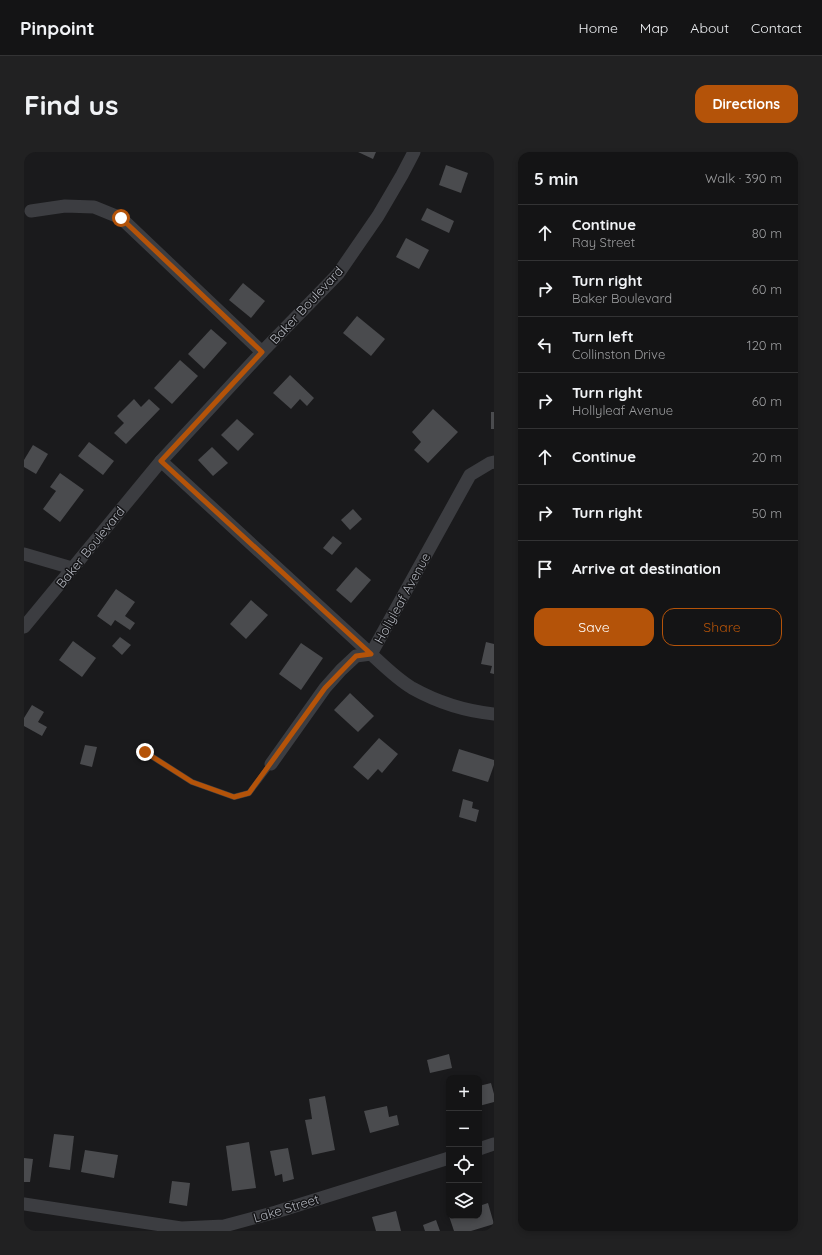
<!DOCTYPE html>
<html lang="en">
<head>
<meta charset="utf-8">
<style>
	:root { --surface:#141415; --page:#212122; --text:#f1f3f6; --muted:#9d9ea0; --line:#333334; --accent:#b45309 }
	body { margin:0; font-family:Quicksand,sans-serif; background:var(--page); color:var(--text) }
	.controls { position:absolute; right:12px; bottom:12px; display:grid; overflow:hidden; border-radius:8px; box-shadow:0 2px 6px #0003 }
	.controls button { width:36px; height:36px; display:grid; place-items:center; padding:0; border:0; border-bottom:1px solid var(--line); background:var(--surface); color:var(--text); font:20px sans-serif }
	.stop { position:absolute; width:12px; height:12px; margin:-9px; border:3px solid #b45309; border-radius:50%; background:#fff }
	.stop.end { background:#b45309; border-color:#fff; box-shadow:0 1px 4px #0008 }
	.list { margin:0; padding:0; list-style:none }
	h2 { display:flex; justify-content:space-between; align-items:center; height:52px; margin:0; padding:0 16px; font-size:17px }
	h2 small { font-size:13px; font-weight:400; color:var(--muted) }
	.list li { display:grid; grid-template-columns:26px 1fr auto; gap:12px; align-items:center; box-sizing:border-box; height:56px; padding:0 16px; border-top:1px solid var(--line) }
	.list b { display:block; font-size:15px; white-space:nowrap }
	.list p { margin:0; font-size:13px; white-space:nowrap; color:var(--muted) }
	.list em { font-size:13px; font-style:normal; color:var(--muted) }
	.actions { display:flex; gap:8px; padding:12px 16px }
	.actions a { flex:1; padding:9px 0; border:1px solid var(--accent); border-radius:12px; text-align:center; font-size:14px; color:var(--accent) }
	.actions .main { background:var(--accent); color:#fff }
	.icon { flex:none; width:22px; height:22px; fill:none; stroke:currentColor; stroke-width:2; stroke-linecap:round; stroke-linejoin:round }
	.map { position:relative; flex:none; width:470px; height:1079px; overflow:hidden; border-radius:12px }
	header { display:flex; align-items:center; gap:24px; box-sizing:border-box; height:56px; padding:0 20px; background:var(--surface); border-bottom:1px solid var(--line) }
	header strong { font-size:19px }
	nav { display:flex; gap:22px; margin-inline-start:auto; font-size:14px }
	.intro { display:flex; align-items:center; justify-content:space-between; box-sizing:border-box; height:96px; padding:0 24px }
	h1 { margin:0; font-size:28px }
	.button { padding:10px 18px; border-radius:12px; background:var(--accent); color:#fff; font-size:14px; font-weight:700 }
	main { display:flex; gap:24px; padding:0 24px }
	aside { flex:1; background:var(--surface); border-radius:12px; box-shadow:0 2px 6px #0003 }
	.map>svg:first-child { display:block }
</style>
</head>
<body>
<header>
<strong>Pinpoint</strong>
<nav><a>Home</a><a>Map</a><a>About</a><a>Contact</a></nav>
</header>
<div class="intro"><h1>Find us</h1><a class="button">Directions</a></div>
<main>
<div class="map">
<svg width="470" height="1079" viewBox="0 0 470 1079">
	<rect width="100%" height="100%" fill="#1a1a1c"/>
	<!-- building -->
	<g fill="#4a4b4e">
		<path d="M 334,0 L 352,0 L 349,7 Z"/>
		<path d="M 422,13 L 444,21 L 437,41 L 415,33 Z"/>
		<path d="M 403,56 L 430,69 L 425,81 L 397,68 Z"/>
		<path d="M 382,86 L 405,98 L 395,117 L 372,105 Z"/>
		<path d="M 219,131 L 241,149 L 227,166 L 205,148 Z"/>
		<path d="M 333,164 L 361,187 L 347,204 L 319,181 Z"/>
		<path d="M 187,177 L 203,191 L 180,217 L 164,202 Z"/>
		<path d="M 156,208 L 174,224 L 148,252 L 130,236 Z"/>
		<path d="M 266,223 L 290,246 L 283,254 L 276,247 L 267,257 L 249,241 Z"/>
		<path d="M 110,247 L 117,255 L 125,247 L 136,257 L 102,292 L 90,281 L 100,271 L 93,264 Z"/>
		<path d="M 409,257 L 434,280 L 404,311 L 390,298 L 397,290 L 388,280 Z"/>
		<rect x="467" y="260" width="3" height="17"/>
		<path d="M 213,267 L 230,282 L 214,299 L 197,283 Z"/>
		<path d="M 65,290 L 90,309 L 79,323 L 54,304 Z"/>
		<path d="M 9,293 L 24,302 L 12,322 L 0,315 L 0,308 Z"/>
		<path d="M 188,295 L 204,311 L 189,324 L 174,308 Z"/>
		<path d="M 36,321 L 60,338 L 36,370 L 19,357 L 32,339 L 26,335 Z"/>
		<path d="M 329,357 L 338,367 L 326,378 L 317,368 Z"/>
		<path d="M 309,384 L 318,391 L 308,403 L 299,396 Z"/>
		<path d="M 332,415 L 347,428 L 327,451 L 312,438 Z"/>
		<path d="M 92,437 L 111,450 L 101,464 L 111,471 L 106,478 L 91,468 L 87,474 L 73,464 Z"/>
		<path d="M 227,448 L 244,463 L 222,487 L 206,472 Z"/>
		<path d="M 96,485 L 107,493 L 98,503 L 88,494 Z"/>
		<path d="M 49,489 L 72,506 L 58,525 L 35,508 Z"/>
		<path d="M 462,490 L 470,492 L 470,522 L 466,521 L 468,514 L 457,512 Z"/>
		<path d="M 277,491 L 299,506 L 277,538 L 255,522 Z"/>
		<path d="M 326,541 L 350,564 L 334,580 L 310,558 Z"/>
		<path d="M 8,553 L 20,560 L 14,570 L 23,575 L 18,584 L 0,574 L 0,566 Z"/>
		<path d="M 355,586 L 374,602 L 358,621 L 354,617 L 344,628 L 329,615 Z"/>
		<path d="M 61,593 L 73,595 L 68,615 L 56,612 Z"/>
		<path d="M 435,597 L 470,608 L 470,613 L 464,630 L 428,619 Z"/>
		<path d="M 439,647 L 449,650 L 448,656 L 455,658 L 452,670 L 435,665 Z"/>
		<path d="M 425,902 L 428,916 L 406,921 L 403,908 Z"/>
		<path d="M 467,931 L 470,942 L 470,950 L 455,954 L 455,934 Z"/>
		<path d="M 301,944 L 311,998 L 288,1003 L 281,968 L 288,967 L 285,947 Z"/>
		<path d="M 363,954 L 365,965 L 373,963 L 375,973 L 346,981 L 340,959 Z"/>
		<path d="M 30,982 L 50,984 L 46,1018 L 25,1015 Z"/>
		<path d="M 225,990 L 232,1036 L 208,1039 L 202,994 Z"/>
		<path d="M 264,996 L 270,1027 L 259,1030 L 258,1022 L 251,1024 L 246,999 Z"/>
		<path d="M 61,998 L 94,1003 L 90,1026 L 57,1020 Z"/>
		<path d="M 0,1006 L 9,1007 L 6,1030 L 0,1030 Z"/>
		<path d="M 148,1029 L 166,1031 L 163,1054 L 145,1051 Z"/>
		<path d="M 464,1051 L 470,1072 L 447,1079 L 430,1079 L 425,1064 L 455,1064 L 455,1054 Z"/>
		<path d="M 372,1059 L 377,1079 L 352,1079 L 348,1065 Z"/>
		<path d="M 412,1068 L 416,1079 L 401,1079 L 399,1073 Z"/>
	</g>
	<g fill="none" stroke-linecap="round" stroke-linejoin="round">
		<!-- service -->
		<path stroke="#3c3d41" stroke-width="6" d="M 121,600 L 168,630 L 210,645 L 225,641 L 247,612"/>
		<!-- minor -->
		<g stroke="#3c3d41" stroke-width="13">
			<path d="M 7,59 L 41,54 L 70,55 L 97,66 L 238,200"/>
			<path d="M 137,309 L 347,502 C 360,514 373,527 388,536 C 413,550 441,559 470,562"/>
			<path d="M 0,402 L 48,416"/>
			<path d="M 0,475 L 137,309 L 238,200 L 314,122 L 354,64 L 378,23 L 390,0"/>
			<path d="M 247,612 L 301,536 L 317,518 L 332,504 L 347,502 L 446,323 L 466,311 L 470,310"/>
			<path d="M 455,997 L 470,992"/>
			<path d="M 0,1052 L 157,1076 L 200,1074 L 252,1060 L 425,1006"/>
		</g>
	</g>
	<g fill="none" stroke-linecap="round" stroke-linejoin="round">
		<!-- route -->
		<path stroke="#b45309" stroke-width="5" d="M 97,66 L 238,200 L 137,309 L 347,502 L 332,504 L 301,536 L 225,641 L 210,645 L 168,630 L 121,600"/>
	</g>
	<g text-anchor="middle" stroke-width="3" stroke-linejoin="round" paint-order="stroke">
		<!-- street labels -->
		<g font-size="13" fill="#afb2ba" stroke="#151517">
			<text transform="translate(282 153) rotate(-47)" y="5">Baker Boulevard</text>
			<text transform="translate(66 395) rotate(-51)" y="5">Baker Boulevard</text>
			<text transform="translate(378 446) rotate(-61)" y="5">Hollyleaf Avenue</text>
			<text transform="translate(262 1056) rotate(-17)" y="5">Lake Street</text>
		</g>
	</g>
</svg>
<div class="controls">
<button>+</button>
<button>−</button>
<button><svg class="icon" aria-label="locate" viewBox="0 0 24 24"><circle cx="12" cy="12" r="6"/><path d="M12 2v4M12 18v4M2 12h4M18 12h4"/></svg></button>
<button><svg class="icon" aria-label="layers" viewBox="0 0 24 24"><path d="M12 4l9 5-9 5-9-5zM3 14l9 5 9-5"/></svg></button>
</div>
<div class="stop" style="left:97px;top:66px"></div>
<div class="stop end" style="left:121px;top:600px"></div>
</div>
<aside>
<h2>5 min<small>Walk · 390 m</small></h2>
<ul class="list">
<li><svg class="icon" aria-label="ahead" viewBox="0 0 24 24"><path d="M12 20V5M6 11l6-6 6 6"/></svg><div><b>Continue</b><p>Ray Street</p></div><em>80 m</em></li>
<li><svg class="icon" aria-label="right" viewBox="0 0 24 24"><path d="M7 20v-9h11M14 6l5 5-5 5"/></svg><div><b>Turn right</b><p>Baker Boulevard</p></div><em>60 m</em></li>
<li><svg class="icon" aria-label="left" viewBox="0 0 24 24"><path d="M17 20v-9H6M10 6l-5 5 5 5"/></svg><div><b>Turn left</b><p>Collinston Drive</p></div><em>120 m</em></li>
<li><svg class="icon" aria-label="right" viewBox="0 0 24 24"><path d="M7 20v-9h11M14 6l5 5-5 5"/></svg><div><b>Turn right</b><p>Hollyleaf Avenue</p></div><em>60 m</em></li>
<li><svg class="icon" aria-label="ahead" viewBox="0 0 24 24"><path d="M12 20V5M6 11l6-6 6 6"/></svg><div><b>Continue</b></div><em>20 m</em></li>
<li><svg class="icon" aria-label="right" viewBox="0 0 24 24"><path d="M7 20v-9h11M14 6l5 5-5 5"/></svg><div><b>Turn right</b></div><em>50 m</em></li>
<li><svg class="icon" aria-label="arrive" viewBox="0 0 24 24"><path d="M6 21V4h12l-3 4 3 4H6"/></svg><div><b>Arrive at destination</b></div></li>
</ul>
<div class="actions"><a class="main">Save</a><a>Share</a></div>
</aside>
</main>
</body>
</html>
